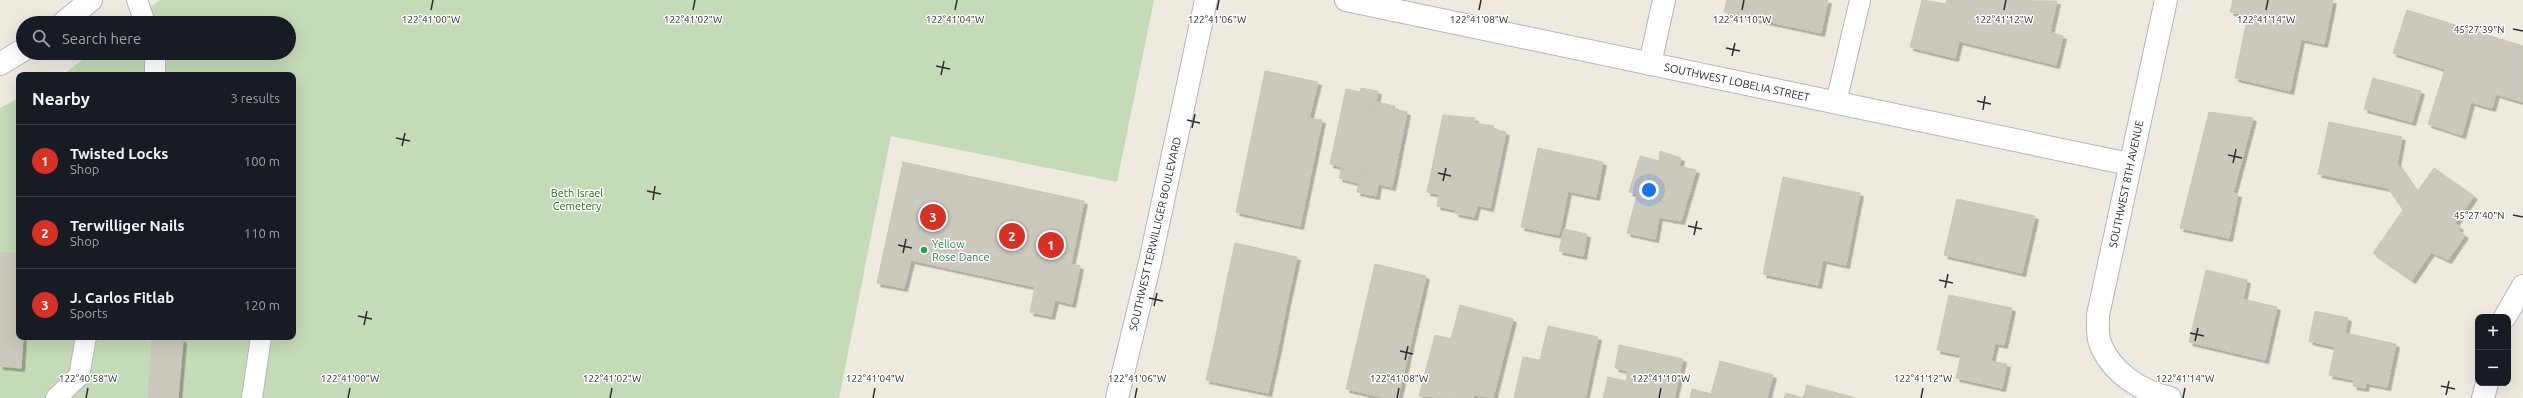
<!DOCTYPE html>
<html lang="en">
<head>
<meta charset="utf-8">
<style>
	:root { --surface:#171b24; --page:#242831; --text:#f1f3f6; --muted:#9ea1a6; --line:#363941; --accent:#d93025 }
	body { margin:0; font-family:Ubuntu,sans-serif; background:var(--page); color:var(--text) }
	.controls { position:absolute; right:12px; bottom:12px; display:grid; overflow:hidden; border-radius:8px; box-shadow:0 4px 16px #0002 }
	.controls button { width:36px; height:36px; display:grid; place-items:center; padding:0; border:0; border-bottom:1px solid var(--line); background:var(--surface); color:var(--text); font:20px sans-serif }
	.you { position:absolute; left:1649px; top:190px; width:14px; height:14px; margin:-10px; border:3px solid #fff; border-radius:50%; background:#1a73e8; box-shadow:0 0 0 6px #1a73e833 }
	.badge { display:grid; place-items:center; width:26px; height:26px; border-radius:50%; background:var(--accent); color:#fff; font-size:13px; font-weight:700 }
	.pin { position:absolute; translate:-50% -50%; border:2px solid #fff; box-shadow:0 1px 4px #0006 }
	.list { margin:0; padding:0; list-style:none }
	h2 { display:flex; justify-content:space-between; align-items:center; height:52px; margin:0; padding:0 16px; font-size:17px }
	h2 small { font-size:13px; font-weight:400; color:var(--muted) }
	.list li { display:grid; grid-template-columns:26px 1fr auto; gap:12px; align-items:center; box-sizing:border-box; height:72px; padding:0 16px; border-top:1px solid var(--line) }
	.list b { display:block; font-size:15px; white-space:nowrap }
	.list p { margin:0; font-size:13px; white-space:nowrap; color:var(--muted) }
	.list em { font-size:13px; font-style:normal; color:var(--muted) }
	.icon { flex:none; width:22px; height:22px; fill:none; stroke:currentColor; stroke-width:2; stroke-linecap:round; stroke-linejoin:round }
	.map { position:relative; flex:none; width:2523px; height:398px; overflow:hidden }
	.search { position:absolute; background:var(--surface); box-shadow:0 4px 16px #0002; left:16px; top:16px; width:280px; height:44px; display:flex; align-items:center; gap:10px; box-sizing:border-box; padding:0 14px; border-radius:22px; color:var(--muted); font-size:15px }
	.panel { position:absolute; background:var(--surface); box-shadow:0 4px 16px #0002; left:16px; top:72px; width:280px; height:268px; border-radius:8px }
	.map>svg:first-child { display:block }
</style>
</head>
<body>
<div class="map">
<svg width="2523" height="398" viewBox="0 0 2523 398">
	<defs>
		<filter id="shadow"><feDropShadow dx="3.5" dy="3.5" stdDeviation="0" flood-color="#0004"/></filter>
	</defs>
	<rect width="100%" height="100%" fill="#efeae0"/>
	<!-- cemetery -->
	<path fill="#c5dab6" d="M 160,0 L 1154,0 L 1117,182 L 891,136 L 839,398 L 0,398 L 0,108 L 19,98 L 19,337 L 293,337 L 293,75 L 63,75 L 91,53 L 289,53 L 289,23 L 130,23 Z"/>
	<!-- building -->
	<g fill="#cbc8be" stroke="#cbc6b9" filter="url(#shadow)">
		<path d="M 1727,0 L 1828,0 L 1821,33 L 1724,12 Z"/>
		<path d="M 1922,0 L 1946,4 L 1947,0 L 2057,1 L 2050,32 L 2063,36 L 2056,65 L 1959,41 L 1955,58 L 1910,47 Z"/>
		<path d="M 2233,0 L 2333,0 L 2324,44 L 2301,39 L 2290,91 L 2235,78 L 2248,15 L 2230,12 Z"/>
		<path d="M 2407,10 L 2523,46 L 2523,102 L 2496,94 L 2492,108 L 2471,102 L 2462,135 L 2428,124 L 2445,69 L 2393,53 Z"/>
		<path d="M 1265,71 L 1318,82 L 1309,118 L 1322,120 L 1300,226 L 1236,212 Z"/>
		<path d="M 2373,78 L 2421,91 L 2412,122 L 2364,109 Z"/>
		<path d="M 1361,88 L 1378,91 L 1359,183 L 1339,178 L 1342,167 L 1330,164 L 1346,89 L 1360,92 Z"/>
		<path d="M 1377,102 L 1395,106 L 1395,109 L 1407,112 L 1392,187 L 1378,184 L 1376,196 L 1357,192 Z"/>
		<path d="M 2209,112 L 2253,118 L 2233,193 L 2238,194 L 2229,238 L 2180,228 Z"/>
		<path d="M 1443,115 L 1475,118 L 1456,210 L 1437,206 L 1439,194 L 1427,192 Z"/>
		<path d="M 2329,122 L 2402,137 L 2397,163 L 2417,192 L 2434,168 L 2474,196 L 2455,223 L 2460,227 L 2458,230 L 2465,235 L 2448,260 L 2431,252 L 2412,280 L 2373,253 L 2403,210 L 2388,188 L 2318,174 Z"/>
		<path d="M 1474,123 L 1494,126 L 1493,129 L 1506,132 L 1490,208 L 1477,205 L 1474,217 L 1455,213 Z"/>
		<path d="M 1538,148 L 1603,162 L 1596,197 L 1568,191 L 1559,235 L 1521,227 Z"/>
		<path d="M 1660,151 L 1681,158 L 1679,166 L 1696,170 L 1681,221 L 1659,217 L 1655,239 L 1627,233 L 1637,194 L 1629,192 L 1640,156 L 1659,161 Z"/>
		<path d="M 903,162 L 1084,201 L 1071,264 L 1080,266 L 1072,304 L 1055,300 L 1051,316 L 1030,312 L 1035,287 L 911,260 L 904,288 L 877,283 Z"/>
		<path d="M 1783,177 L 1860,193 L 1846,265 L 1823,260 L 1818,285 L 1763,274 Z"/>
		<path d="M 1957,199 L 2035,216 L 2022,273 L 1944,255 Z"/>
		<path d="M 1564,229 L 1587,234 L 1583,256 L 1559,251 Z"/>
		<path d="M 1235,243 L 1297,257 L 1287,302 L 1225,289 Z"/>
		<path d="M 0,252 L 19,254 L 19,337 L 23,337 L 21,368 L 0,366 Z"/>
		<path d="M 1375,264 L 1426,276 L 1398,398 L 1386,398 L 1346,389 Z"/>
		<path d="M 2206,270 L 2247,280 L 2243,299 L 2277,307 L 2265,360 L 2189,342 Z"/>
		<path d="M 1225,289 L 1287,302 L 1278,348 L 1216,335 Z"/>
		<path d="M 1949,295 L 2012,308 L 2004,345 L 1995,343 L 1991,361 L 2007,364 L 2002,388 L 1956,378 L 1961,355 L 1937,350 Z"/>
		<path d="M 1460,305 L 1513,319 L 1493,398 L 1474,395 L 1473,398 L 1419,396 L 1435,335 L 1451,339 Z"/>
		<path d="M 2315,311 L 2348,318 L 2345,333 L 2396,344 L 2387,387 L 2366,383 L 2365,388 L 2353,386 L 2354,380 L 2329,375 L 2335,347 L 2309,341 Z"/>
		<path d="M 1548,326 L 1598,337 L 1585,398 L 1514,398 L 1523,357 L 1540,360 Z"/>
		<path d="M 1216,335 L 1278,348 L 1268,393 L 1206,380 Z"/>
		<path d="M 152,337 L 178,337 L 183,340 L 178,398 L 148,398 Z"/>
		<path d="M 1619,345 L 1683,359 L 1674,398 L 1603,398 L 1608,377 L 1626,381 L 1628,371 L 1615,368 Z"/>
		<path d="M 1720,361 L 1773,375 L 1767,398 L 1690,398 L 1692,389 L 1711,394 Z"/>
		<path d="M 1807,385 L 1856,398 L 1784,398 L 1786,393 L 1803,398 Z"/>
	</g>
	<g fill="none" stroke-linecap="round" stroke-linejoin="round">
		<!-- service casing -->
		<g stroke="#b4b5c1" stroke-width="22">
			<g id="service">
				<path d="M 137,0 L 145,23"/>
				<path d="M 155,75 L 155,53"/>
				<path d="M 1836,103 L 1860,0"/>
				<path d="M 56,398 L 79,376 L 86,337"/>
				<path d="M 252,398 L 261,337"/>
			</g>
		</g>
		<!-- minor casing -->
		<g stroke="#b4b5c1" stroke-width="24">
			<g id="minor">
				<path d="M 1346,0 L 2129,164"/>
				<path d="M 2166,0 L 2098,315 C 2098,323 2097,335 2100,343 C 2111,372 2140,391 2170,398"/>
				<path d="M 1650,64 L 1664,0"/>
				<path d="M 2505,317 L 2523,286"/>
				<path d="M 2483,398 L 2487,383"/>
			</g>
		</g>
		<!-- tertiary casing -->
		<g stroke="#b4b5c1" stroke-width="24">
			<g id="tertiary">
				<path d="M 63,23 L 91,0"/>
				<path d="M 0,64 L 23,50"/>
			</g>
		</g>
		<!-- secondary casing -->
		<g stroke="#b4b5c1" stroke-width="24">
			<path id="secondary" d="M 1117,398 L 1150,262 L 1206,0"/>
		</g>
		<!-- service -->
		<use href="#service" stroke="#fff" stroke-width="20"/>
		<!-- minor -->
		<use href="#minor" stroke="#fff" stroke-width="22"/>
		<!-- tertiary -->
		<use href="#tertiary" stroke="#fff" stroke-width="22"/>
		<!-- secondary -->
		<use href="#secondary" stroke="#fff" stroke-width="22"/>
	</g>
	<!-- ticks -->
	<path fill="none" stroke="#2e2e2e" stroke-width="1.5" d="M 431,10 L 433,0M 693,10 L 695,0M 955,10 L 957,0M 1217,10 L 1219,0M 1479,10 L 1481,0M 1742,10 L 1744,0M 2004,10 L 2006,0M 2266,10 L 2268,0M 2513,29 L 2523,31M 1726,48 L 1740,51M 1732,56 L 1735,43M 936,66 L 950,69M 941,75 L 944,61M 1977,101 L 1991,104M 1983,110 L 1985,96M 1187,120 L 1200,123M 1192,128 L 1195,114M 396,138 L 410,141M 402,146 L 405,133M 2228,155 L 2242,158M 2233,163 L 2236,149M 1438,173 L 1451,176M 1443,181 L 1446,168M 647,191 L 661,194M 653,200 L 655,186M 2513,215 L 2523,217M 1688,226 L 1702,229M 1694,235 L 1697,221M 898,245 L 912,248M 903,253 L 906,239M 1939,280 L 1953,283M 1945,288 L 1948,274M 1149,298 L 1163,301M 1154,306 L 1157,293M 358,316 L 372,319M 364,325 L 367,311M 2190,333 L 2204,336M 2195,341 L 2198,328M 1400,351 L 1413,354M 1405,360 L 1408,346M 2441,386 L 2455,389M 2446,395 L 2449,381M 86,398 L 88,388M 348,398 L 350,388M 610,398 L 612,388M 873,398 L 875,388M 1135,398 L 1137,388M 1397,398 L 1399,388M 1659,398 L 1661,388M 1921,398 L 1923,388M 2183,398 L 2185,388"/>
	<!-- markers -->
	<circle fill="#2e9e5b" stroke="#fff" stroke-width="1.5" cx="924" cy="250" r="4"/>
	<g text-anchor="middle" stroke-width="3" stroke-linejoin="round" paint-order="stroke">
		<!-- street labels -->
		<g font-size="11" fill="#2e2e2e" stroke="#fff">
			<text transform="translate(1737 82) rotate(12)" y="4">SOUTHWEST LOBELIA STREET</text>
			<text transform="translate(2126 184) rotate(-78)" y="4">SOUTHWEST 8TH AVENUE</text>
			<text transform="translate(1155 234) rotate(-77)" y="4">SOUTHWEST TERWILLIGER BOULEVARD</text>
		</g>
		<!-- park labels -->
		<g font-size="11" fill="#247118" stroke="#fff">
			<text x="577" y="197">Beth Israel<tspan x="577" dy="13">Cemetery</tspan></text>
		</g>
		<!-- leisure labels -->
		<g font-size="11" fill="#27864d" stroke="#fff" text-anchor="start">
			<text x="932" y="248">Yellow<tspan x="932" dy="13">Rose Dance</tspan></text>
		</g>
	</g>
	<g font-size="10" text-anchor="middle" fill="#2e2e2e" stroke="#fff" stroke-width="3" stroke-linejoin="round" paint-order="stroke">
		<text x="431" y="23">122°41'00"W</text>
		<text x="693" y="23">122°41'02"W</text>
		<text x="955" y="23">122°41'04"W</text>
		<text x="1217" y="23">122°41'06"W</text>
		<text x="1479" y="23">122°41'08"W</text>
		<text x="1742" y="23">122°41'10"W</text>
		<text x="2004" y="23">122°41'12"W</text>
		<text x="2266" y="23">122°41'14"W</text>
		<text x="2479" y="33">45°27'39"N</text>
		<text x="2479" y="219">45°27'40"N</text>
		<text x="88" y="382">122°40'58"W</text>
		<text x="350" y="382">122°41'00"W</text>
		<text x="612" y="382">122°41'02"W</text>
		<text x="875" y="382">122°41'04"W</text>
		<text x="1137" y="382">122°41'06"W</text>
		<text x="1399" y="382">122°41'08"W</text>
		<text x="1661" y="382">122°41'10"W</text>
		<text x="1923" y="382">122°41'12"W</text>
		<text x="2185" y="382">122°41'14"W</text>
	</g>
</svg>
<div class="controls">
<button>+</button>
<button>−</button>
</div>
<div class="you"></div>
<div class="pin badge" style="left:1051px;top:245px">1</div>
<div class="pin badge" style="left:1012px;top:236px">2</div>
<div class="pin badge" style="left:933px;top:217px">3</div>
<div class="search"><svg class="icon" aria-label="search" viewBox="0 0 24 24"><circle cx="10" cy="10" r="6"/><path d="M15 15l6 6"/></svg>Search here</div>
<section class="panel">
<h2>Nearby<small>3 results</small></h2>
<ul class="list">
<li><span class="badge">1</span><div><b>Twisted Locks</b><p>Shop</p></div><em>100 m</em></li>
<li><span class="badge">2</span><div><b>Terwilliger Nails</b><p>Shop</p></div><em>110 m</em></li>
<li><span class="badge">3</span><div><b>J. Carlos Fitlab</b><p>Sports</p></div><em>120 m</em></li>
</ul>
</section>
</div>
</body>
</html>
